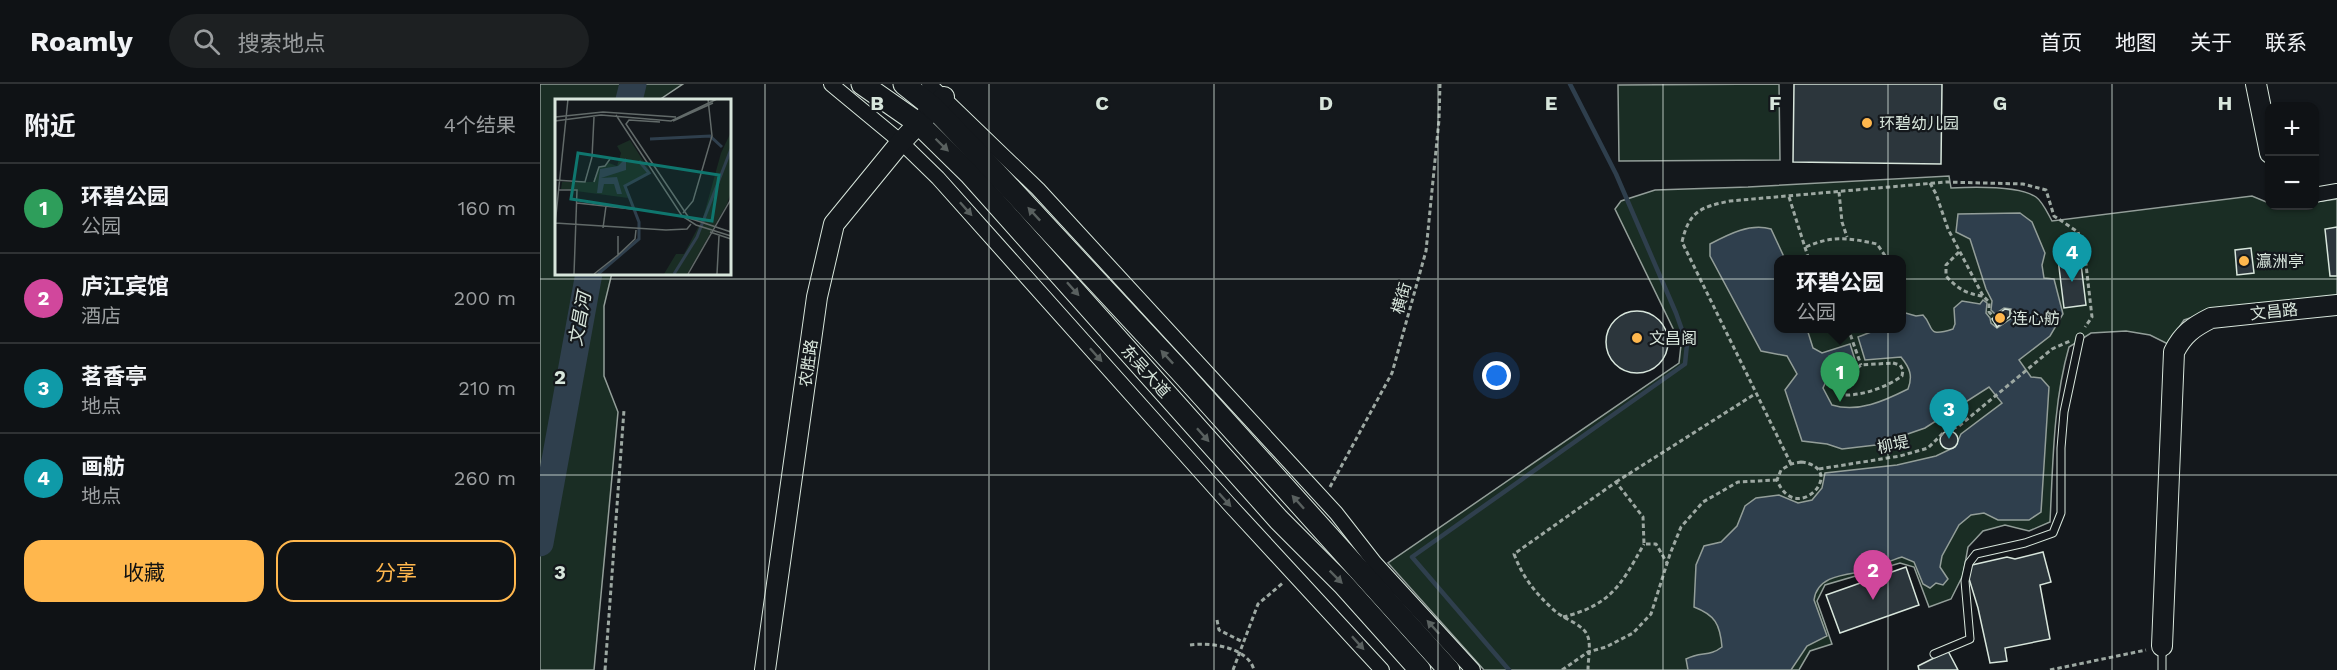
<!DOCTYPE html>
<html lang="zh">
<head>
<meta charset="utf-8">
<style>
	:root { --surface:#0f1215; --page:#1d2022; --text:#f1f3f6; --muted:#9b9ea0; --line:#2f3234; --accent:#ffb74d }
	body { margin:0; font-family:"Work Sans","Noto Sans SC",sans-serif; background:var(--page); color:var(--text) }
	.controls { position:absolute; right:18px; top:18px; display:grid; overflow:hidden; border-radius:12px; box-shadow:0 2px 4px #0004 }
	.controls button { width:54px; height:54px; display:grid; place-items:center; padding:0; border:0; border-bottom:2px solid var(--line); background:var(--surface); color:var(--text); font:30px sans-serif }
	.you { position:absolute; left:957px; top:292px; width:21px; height:21px; margin:-15px; border:4px solid #fff; border-radius:50%; background:#1a73e8; box-shadow:0 0 0 9px #1a73e833 }
	.badge { display:grid; place-items:center; width:39px; height:39px; border-radius:50%; background:var(--accent); color:#fff; font-size:20px; font-weight:700 }
	.pin { position:absolute; translate:-50% -50px; filter:drop-shadow(0 2px 3px #0008) }
	.pin::after { content:''; position:absolute; top:32px; width:21px; height:18px; background:inherit; clip-path:polygon(0 0,100% 0,50% 100%) }
	.popup { position:absolute; left:1234px; top:171px; width:132px; height:78px; box-sizing:border-box; display:grid; place-content:center; border-radius:12px; background:var(--surface); filter:drop-shadow(0 2px 4px #0005); font-size:20px; white-space:nowrap; color:var(--muted) }
	.popup b { font-size:22px; color:var(--text) }
	.popup::after { content:''; position:absolute; left:50%; top:100%; margin-left:-12px; border:12px solid transparent; border-top-color:var(--surface) }
	.list { margin:0; padding:0; list-style:none }
	h2 { display:flex; justify-content:space-between; align-items:center; height:78px; margin:0; padding:0 24px; font-size:26px }
	h2 small { font-size:20px; font-weight:400; color:var(--muted) }
	.list li { display:grid; grid-template-columns:39px 1fr auto; gap:18px; align-items:center; box-sizing:border-box; height:90px; padding:0 24px; border-top:2px solid var(--line) }
	.list b { display:block; font-size:22px; white-space:nowrap }
	.list p { margin:0; font-size:20px; white-space:nowrap; color:var(--muted) }
	.list em { font-size:20px; font-style:normal; color:var(--muted) }
	.actions { display:flex; gap:12px; padding:18px 24px }
	.actions a { flex:1; padding:14px 0; border:2px solid var(--accent); border-radius:18px; text-align:center; font-size:21px; color:var(--accent) }
	.actions .main { background:var(--accent); color:#111 }
	.icon { flex:none; width:33px; height:33px; fill:none; stroke:currentColor; stroke-width:2; stroke-linecap:round; stroke-linejoin:round }
	.map { position:relative; flex:none; width:1797px; height:586px; overflow:hidden }
	header { display:flex; align-items:center; gap:36px; box-sizing:border-box; height:84px; padding:0 30px; background:var(--surface); border-bottom:2px solid var(--line) }
	header strong { font-size:28px }
	nav { display:flex; gap:33px; margin-inline-start:auto; font-size:21px }
	.search { width:420px; height:54px; background:var(--page); display:flex; align-items:center; gap:15px; box-sizing:border-box; padding:0 21px; border-radius:33px; color:var(--muted); font-size:22px }
	main { display:flex }
	aside { flex:1; background:var(--surface) }
	.map>svg:first-child { display:block }
</style>
</head>
<body>
<header>
<strong>Roamly</strong>
<div class="search"><svg class="icon" aria-label="search" viewBox="0 0 24 24"><circle cx="10" cy="10" r="6"/><path d="M15 15l6 6"/></svg>搜索地点</div>
<nav><a>首页</a><a>地图</a><a>关于</a><a>联系</a></nav>
</header>
<main>
<aside>
<h2>附近<small>4个结果</small></h2>
<ul class="list">
<li><span class="badge" style="background:#2e9e5b">1</span><div><b>环碧公园</b><p>公园</p></div><em>160 m</em></li>
<li><span class="badge" style="background:#d1479c">2</span><div><b>庐江宾馆</b><p>酒店</p></div><em>200 m</em></li>
<li><span class="badge" style="background:#0f9aa8">3</span><div><b>茗香亭</b><p>地点</p></div><em>210 m</em></li>
<li><span class="badge" style="background:#0f9aa8">4</span><div><b>画舫</b><p>地点</p></div><em>260 m</em></li>
</ul>
<div class="actions"><a class="main">收藏</a><a>分享</a></div>
</aside>
<div class="map">
<svg width="1797" height="586" viewBox="0 0 1797 586">
	<rect width="100%" height="100%" fill="#14181c"/>
	<!-- green -->
	<g fill="#1a2d24" stroke="#939e99" stroke-width="1.5" fill-rule="evenodd">
		<path d="M 0,0 L 143,0 L 119,16 L 16,16 L 16,189 L 72,189 L 64,222 L 64,292 L 78,328 L 54,586 L 0,586 Z"/>
		<path d="M 1239,0 L 1240,76 L 1079,77 L 1078,1 Z"/>
		<path d="M 1409,92 L 1411,104 C 1432,103 1478,101 1496,113 C 1503,118 1508,130 1512,137 L 1712,112 L 1729,119 L 1730,122 L 1774,122 L 1775,118 L 1797,115 L 1797,213 L 1669,228 L 1644,236 L 1628,260 L 1610,251 L 1586,247 L 1551,249 L 1529,263 C 1513,319 1513,380 1510,438 L 1489,447 L 1465,441 L 1443,447 L 1428,463 L 1423,491 L 1411,515 L 1389,523 L 1374,483 L 1360,479 L 1285,501 L 1277,517 L 1292,560 L 1270,567 L 1259,586 L 944,586 L 848,479 L 1139,279 L 1141,261 L 1075,125 L 1081,117 L 1115,106 L 1208,103 ZM 1238,176 L 1362,176 L 1362,244 L 1238,244 Z"/>
	</g>
	<!-- water -->
	<path fill="#2f3f4d" stroke="#939e99" stroke-width="1.5" d="M 1480,129 L 1492,138 L 1505,169 L 1502,181 L 1504,194 L 1514,195 L 1523,230 L 1510,252 L 1479,276 L 1491,293 L 1501,294 L 1509,303 L 1501,428 L 1489,436 L 1458,436 L 1444,429 L 1431,431 L 1419,441 L 1402,472 L 1400,483 L 1408,495 L 1403,501 L 1396,499 L 1390,504 L 1383,500 L 1374,478 L 1362,473 C 1348,477 1334,485 1320,488 C 1302,491 1277,493 1274,516 L 1287,552 L 1267,562 L 1251,586 L 1148,586 L 1146,575 C 1161,567 1169,573 1182,563 C 1180,540 1175,531 1154,523 L 1156,481 L 1164,462 L 1181,458 L 1197,442 L 1205,422 L 1216,414 L 1239,411 L 1258,419 L 1272,416 L 1282,404 L 1285,389 L 1357,381 L 1396,372 L 1415,363 L 1421,350 L 1462,319 L 1449,303 L 1385,344 L 1336,361 L 1302,365 L 1287,360 L 1262,357 L 1245,306 L 1257,290 L 1247,272 L 1221,267 L 1170,172 L 1170,160 C 1189,150 1210,139 1231,145 L 1245,175 L 1238,176 L 1238,244 L 1267,245 L 1273,264 L 1282,269 L 1310,260 L 1316,279 L 1313,284 L 1288,293 L 1283,304 L 1292,321 C 1318,329 1344,317 1368,305 C 1373,292 1370,284 1361,273 L 1325,276 L 1318,253 L 1339,245 L 1362,244 L 1362,228 L 1376,232 L 1383,231 C 1395,243 1385,254 1413,245 L 1415,240 L 1414,224 L 1422,217 L 1440,220 L 1443,216 L 1447,219 L 1446,229 L 1450,234 L 1451,239 L 1457,244 L 1472,234 L 1471,225 L 1464,224 L 1455,230 L 1451,226 L 1452,217 L 1446,205 L 1430,155 L 1416,148 L 1418,130 Z"/>
	<g fill="none" stroke-linecap="round" stroke-linejoin="round">
		<!-- stream -->
		<path stroke="#2f3f4d" stroke-width="4.5" d="M 969,586 L 872,473 L 1145,280 L 1147,260 L 1136,229 L 1076,90 L 1030,0"/>
		<!-- river -->
		<g stroke="#2f3f4d" stroke-width="27">
			<path d="M 89,16 L 93,0"/>
			<path d="M 0,459 L 49,189"/>
		</g>
	</g>
	<!-- building -->
	<g fill="#2c363c" stroke="#d8e6dc" stroke-width="1.5">
		<path d="M 1254,0 L 1402,0 L 1401,80 L 1253,78 Z"/>
		<path d="M 1797,143 L 1797,192 L 1790,192 L 1785,145 Z"/>
		<path d="M 1711,164 L 1714,189 L 1697,191 L 1695,166 Z"/>
		<path d="M 1540,172 L 1546,221 L 1524,224 L 1518,175 Z"/>
		<path d="M 1465,225 L 1470,226 L 1470,232 L 1457,243 L 1452,235 Z"/>
		<circle cx="1097" cy="258" r="31"/>
		<circle cx="1409" cy="356" r="9"/>
		<path d="M 1503,468 L 1511,498 L 1500,501 L 1510,555 L 1465,564 L 1467,577 L 1450,579 L 1438,524 L 1427,488 L 1432,481 L 1467,473 L 1475,475 Z"/>
		<path d="M 1366,483 L 1379,521 L 1300,549 L 1286,511 Z"/>
		<path d="M 1408,567 L 1418,586 L 1379,586 L 1378,582 Z"/>
	</g>
	<g fill="none" stroke-linecap="round" stroke-linejoin="round">
		<!-- lane casing -->
		<g stroke="#d8e6dc" stroke-width="9">
			<g id="lane">
				<path d="M 1394,570 L 1430,555 L 1425,497 L 1429,479 L 1436,470 L 1485,459 L 1513,449 L 1521,429 L 1521,364 L 1524,328 L 1540,253"/>
				<path d="M 1622,586 L 1622,565"/>
			</g>
		</g>
		<!-- street casing -->
		<g stroke="#d8e6dc" stroke-width="16">
			<g id="street">
				<path d="M 291,0 L 361,58 L 398,94 L 689,420 L 842,586"/>
				<path d="M 389,0 L 498,105 L 796,429 L 835,479 L 933,586"/>
				<path d="M 1774,111 L 1797,107"/>
			</g>
		</g>
		<!-- secondary casing -->
		<g stroke="#d8e6dc" stroke-width="22">
			<g id="secondary">
				<path d="M 1716,0 L 1730,69"/>
				<path d="M 1622,562 L 1634,268 C 1643,250 1653,243 1671,234 L 1797,221"/>
				<path d="M 225,586 L 277,213 L 294,140 L 361,58 L 404,13"/>
			</g>
		</g>
		<!-- primary casing -->
		<g stroke="#d8e6dc" stroke-width="23">
			<g id="primary">
				<path d="M 322,0 L 378,39 L 430,90 L 739,436 L 803,500 L 880,586"/>
				<path d="M 364,0 L 394,24 L 443,75 L 640,287 L 909,586"/>
			</g>
		</g>
		<!-- path -->
		<g stroke="#9da8a2" stroke-width="3" stroke-dasharray="4.5 3" stroke-linecap="butt">
			<path d="M 1390,99 L 1396,110 L 1408,145 L 1443,212 L 1449,218 L 1449,228 L 1454,233"/>
			<path d="M 1299,108 L 1302,138 L 1307,153"/>
			<path d="M 1249,113 L 1269,176"/>
			<path d="M 1266,163 C 1293,151 1309,154 1337,160 L 1348,176"/>
			<path d="M 1419,168 L 1406,181 L 1406,192 C 1417,204 1426,210 1443,212"/>
			<path d="M 1308,244 L 1321,281"/>
			<path d="M 1353,279 L 1360,281 L 1363,286 L 1362,292 C 1347,303 1322,312 1303,311 L 1298,306 L 1300,297 L 1321,281 Z"/>
			<path d="M 1261,378 C 1310,384 1256,444 1237,396 L 1241,386 L 1251,380 Z"/>
			<path d="M 1251,380 L 1142,158 C 1149,127 1161,123 1190,117 L 1406,98 L 1483,100 L 1506,106 L 1514,132 L 1538,148 L 1545,172 L 1552,233 L 1545,243"/>
			<path d="M 1279,385 L 1360,372 L 1388,364 L 1403,349 L 1419,342 L 1512,265 L 1530,257"/>
			<path d="M 1076,398 L 1215,310"/>
			<path d="M 790,403 L 852,289 L 886,167 L 899,36 L 900,0"/>
			<path d="M 1023,533 C 1071,521 1081,501 1104,460"/>
			<path d="M 677,536 L 679,546 L 703,558"/>
			<path d="M 650,561 C 670,558 708,563 714,586"/>
			<path d="M 65,586 L 84,326"/>
			<path d="M 693,586 L 718,520 L 744,498"/>
			<path d="M 1022,586 L 1048,568 L 1066,563 L 1093,549 L 1111,530 L 1130,470 L 1141,443 L 1163,418 L 1198,398 L 1237,396"/>
			<path d="M 1048,586 C 1048,576 1051,562 1048,553 C 1044,540 1025,536 1015,527 C 996,510 983,494 974,470 L 1076,398 L 1103,433 L 1104,460 L 1116,460 L 1127,479"/>
			<path d="M 1510,586 L 1606,566"/>
		</g>
		<!-- lane -->
		<use href="#lane" stroke="#14181c" stroke-width="7"/>
		<!-- street -->
		<use href="#street" stroke="#14181c" stroke-width="14"/>
		<!-- secondary -->
		<use href="#secondary" stroke="#14181c" stroke-width="20"/>
		<!-- primary -->
		<use href="#primary" stroke="#14181c" stroke-width="21"/>
	</g>
	<!-- one-way arrows -->
	<defs><path id="oneway-solid" d="M-6-.8H1V-3.2L6.5 0L1 3.2V.8H-6Z" transform="scale(1.5)"/></defs>
	<g fill="#59605f">
		<use href="#oneway-solid" transform="translate(402 61) rotate(44)"/>
		<use href="#oneway-solid" transform="translate(426 125) rotate(48)"/>
		<use href="#oneway-solid" transform="translate(494 130) rotate(-133)"/>
		<use href="#oneway-solid" transform="translate(533 205) rotate(48)"/>
		<use href="#oneway-solid" transform="translate(556 271) rotate(48)"/>
		<use href="#oneway-solid" transform="translate(627 273) rotate(-133)"/>
		<use href="#oneway-solid" transform="translate(663 351) rotate(48)"/>
		<use href="#oneway-solid" transform="translate(685 416) rotate(48)"/>
		<use href="#oneway-solid" transform="translate(758 418) rotate(-132)"/>
		<use href="#oneway-solid" transform="translate(796 493) rotate(45)"/>
		<use href="#oneway-solid" transform="translate(893 543) rotate(-132)"/>
		<use href="#oneway-solid" transform="translate(818 559) rotate(48)"/>
	</g>
	<!-- grid -->
	<path fill="none" stroke="#d8e6dc" stroke-width="1.5" stroke-opacity="0.55" d="M 225,0 L 225,586M 449,0 L 449,586M 674,0 L 674,586M 898,0 L 898,586M 1123,0 L 1123,586M 1348,0 L 1348,586M 1572,0 L 1572,586M 0,195 L 1797,195M 0,391 L 1797,391"/>
	<!-- markers -->
	<g fill="#ffb74d" stroke="#14181c" stroke-width="2">
		<circle cx="1327" cy="39" r="6"/>
		<circle cx="1704" cy="177" r="6"/>
		<circle cx="1460" cy="234" r="6"/>
		<circle cx="1097" cy="254" r="6"/>
	</g>
	<g text-anchor="middle" stroke-width="4.5" stroke-linejoin="round" paint-order="stroke">
		<!-- poi labels -->
		<g font-size="16" fill="#d8e6dc" stroke="#14181c" text-anchor="start">
			<text x="1339" y="45">环碧幼儿园</text>
			<text x="1716" y="183">瀛洲亭</text>
			<text x="1472" y="240">连心舫</text>
			<text x="1109" y="260">文昌阁</text>
		</g>
		<!-- street labels -->
		<g font-size="16" fill="#d8e6dc" stroke="#14181c">
			<text transform="translate(861 214) rotate(-74)" y="6">横街</text>
			<text transform="translate(1734 227) rotate(-6)" y="6">文昌路</text>
			<text transform="translate(268 279) rotate(-82)" y="6">农胜路</text>
			<text transform="translate(606 287) rotate(48)" y="6">东吴大道</text>
			<text transform="translate(1353 360) rotate(-12)" y="6">柳堤</text>
		</g>
		<!-- water labels -->
		<g font-size="18" font-style="italic" fill="#d8e6dc" stroke="#14181c">
			<text transform="translate(40 235) rotate(-80)" y="6">文昌河</text>
		</g>
	</g>
	<!-- overview -->
	<g transform="translate(15 15)">
		<rect width="176" height="176" fill="#14181c"/>
		<path d="M 175,35 L 175,96 L 172,105 L 132,175 L 109,175 L 121,155 L 129,155 L 148,119 L 166,54 ZM 75,41 L 96,74 L 71,86 L 73,99 L 6,90 L 7,83 L 38,83 L 44,69 L 54,64 L 62,67 L 66,54 L 62,47 Z" fill="#1a2d24"/>
		<path d="M 71,59 L 71,71 L 46,79 L 62,78 L 67,95 L 62,95 L 59,85 L 49,85 L 47,94 L 42,94 L 45,70 L 63,67 Z" fill="#2f3f4d"/>
		<path fill="none" stroke="#2f3f4d" stroke-width="3" d="M 95,40 L 155,37 L 167,48M 43,175 L 84,140 L 84,123 L 70,87 L 94,74 L 84,62M 119,175 L 142,138 L 176,50"/>
		<path fill="none" stroke="#626a69" stroke-width="1.5" d="M 61,16 L 127,117 L 141,126 L 176,137M 0,18 L 48,13 L 121,18M 0,22 L 46,16 L 116,22 L 162,0M 118,22 L 158,4M 105,23 L 74,21 L 71,25 L 134,119 L 176,133M 37,58 L 39,18M 0,81 L 30,83 L 37,58M 39,83 L 44,68 L 50,67 L 55,60M 4,91 L 22,91 L 19,175M 22,104 L 86,111M 128,114 L 138,102 L 157,37 L 153,0M 0,124 L 111,131 L 132,130 L 136,125M 0,126 L 13,0M 48,129 L 51,107M 155,133 L 176,140M 63,137 L 63,156 L 80,140 L 81,131M 39,175 L 63,156M 133,175 L 176,100M 162,175 L 164,137"/>
		<path fill="#0f766e" fill-opacity="0.15" stroke="#0f766e" stroke-width="3" d="M 23,54 L 164,76 L 157,122 L 16,100 Z"/>
		<rect width="176" height="176" fill="none" stroke="#d8e6dc" stroke-width="3"/>
	</g>
	<g font-size="20" text-anchor="middle" font-weight="bold" fill="#d8e6dc" stroke="#14181c" stroke-width="4.5" stroke-linejoin="round" paint-order="stroke">
		<text x="337" y="26">B</text>
		<text x="562" y="26">C</text>
		<text x="786" y="26">D</text>
		<text x="1011" y="26">E</text>
		<text x="1235" y="26">F</text>
		<text x="1460" y="26">G</text>
		<text x="1685" y="26">H</text>
		<text x="20" y="300">2</text>
		<text x="20" y="495">3</text>
	</g>
</svg>
<div class="controls">
<button>+</button>
<button>−</button>
</div>
<div class="you"></div>
<div class="pin badge" style="left:1300px;top:318px;background:#2e9e5b">1</div>
<div class="popup"><b>环碧公园</b>公园</div>
<div class="pin badge" style="left:1333px;top:516px;background:#d1479c">2</div>
<div class="pin badge" style="left:1409px;top:355px;background:#0f9aa8">3</div>
<div class="pin badge" style="left:1532px;top:198px;background:#0f9aa8">4</div>
</div>
</main>
</body>
</html>
